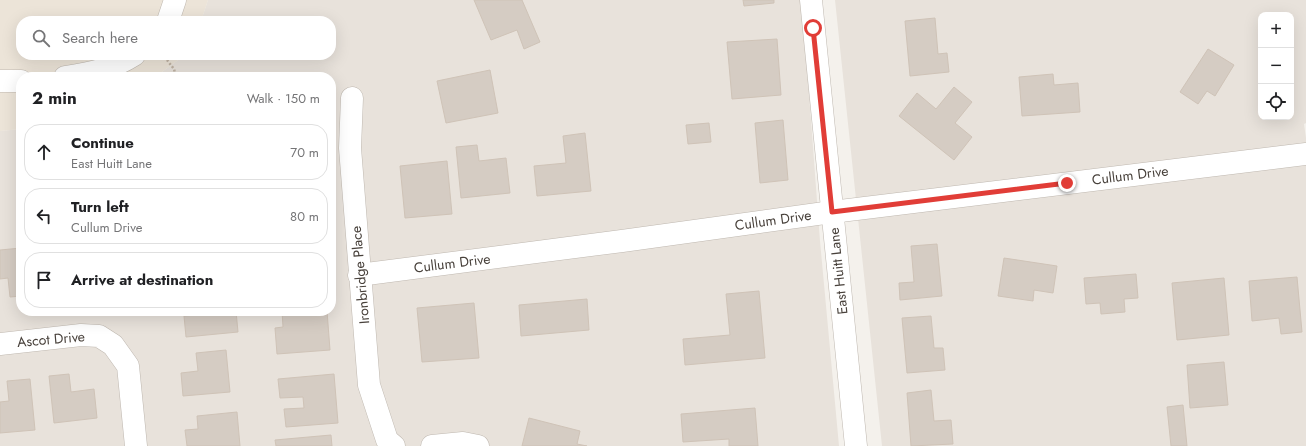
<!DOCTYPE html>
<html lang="en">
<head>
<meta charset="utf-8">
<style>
	:root { --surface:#fff; --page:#f2f2f2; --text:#202124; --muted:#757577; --line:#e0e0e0 }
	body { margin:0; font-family:Jost,sans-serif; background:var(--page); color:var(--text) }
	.controls { position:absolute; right:12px; top:12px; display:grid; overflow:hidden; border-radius:8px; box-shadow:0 4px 16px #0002 }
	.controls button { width:36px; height:36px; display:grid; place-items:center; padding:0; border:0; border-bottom:1px solid var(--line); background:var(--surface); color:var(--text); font:20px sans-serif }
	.stop { position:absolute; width:12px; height:12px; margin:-9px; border:3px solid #e13d37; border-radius:50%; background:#fff }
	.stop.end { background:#e13d37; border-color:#fff; box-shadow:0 1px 4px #0008 }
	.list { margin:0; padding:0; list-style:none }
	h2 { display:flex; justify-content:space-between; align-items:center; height:52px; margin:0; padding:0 16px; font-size:17px }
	h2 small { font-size:13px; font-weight:400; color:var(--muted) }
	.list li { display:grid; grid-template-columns:26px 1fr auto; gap:12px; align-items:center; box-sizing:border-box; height:56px; margin:0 8px 8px; padding:0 8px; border:1px solid var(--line); border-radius:16px }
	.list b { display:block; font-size:15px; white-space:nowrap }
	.list p { margin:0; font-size:13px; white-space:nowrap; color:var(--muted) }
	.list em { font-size:13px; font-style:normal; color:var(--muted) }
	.icon { flex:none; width:22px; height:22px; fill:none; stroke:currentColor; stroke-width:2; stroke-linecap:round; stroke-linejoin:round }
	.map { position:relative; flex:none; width:1306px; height:446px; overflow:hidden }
	.search { position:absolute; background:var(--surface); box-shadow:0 4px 16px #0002; left:16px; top:16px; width:320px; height:44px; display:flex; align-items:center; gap:10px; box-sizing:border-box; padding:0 14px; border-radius:16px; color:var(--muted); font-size:15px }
	.panel { position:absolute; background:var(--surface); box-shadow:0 4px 16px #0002; left:16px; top:72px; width:320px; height:244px; border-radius:16px }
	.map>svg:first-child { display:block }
</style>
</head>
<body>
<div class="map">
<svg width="1306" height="446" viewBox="0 0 1306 446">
	<rect width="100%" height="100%" fill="#f4f1ec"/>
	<!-- residential -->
	<g fill="#e8e2db" fill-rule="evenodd">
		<path d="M 208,0 L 802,0 L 820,241 L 839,446 L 0,446 L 0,131 L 21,129 L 21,311 L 331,311 L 331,77 L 155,77 L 185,55 L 331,55 L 331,21 L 201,21 Z"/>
		<path d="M 835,0 L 1306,0 L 1306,123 L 1304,124 L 1306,138 L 1306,446 L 882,446 ZM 1261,15 L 1291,15 L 1291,117 L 1261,117 Z"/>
	</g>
	<!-- education -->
	<path fill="#ece4d8" d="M 0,0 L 208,0 L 201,21 L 21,21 L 21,55 L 185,55 L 155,77 L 21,77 L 21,129 L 0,131 Z"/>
	<!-- building -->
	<g fill="#d5ccc3" stroke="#cfc3b7">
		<path d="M 474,0 L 522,0 L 540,42 L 524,49 L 517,30 L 491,40 Z"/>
		<path d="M 743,0 L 774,0 L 774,3 L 744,6 Z"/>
		<path d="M 935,18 L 938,54 L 947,53 L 949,72 L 910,76 L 905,21 Z"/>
		<path d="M 777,39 L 781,95 L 732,99 L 727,42 Z"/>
		<path d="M 1208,49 L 1234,65 L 1215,96 L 1207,91 L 1198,104 L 1180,92 Z"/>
		<path d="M 490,70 L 498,113 L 446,123 L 437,81 Z"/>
		<path d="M 1053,74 L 1054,85 L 1078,83 L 1080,112 L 1022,116 L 1019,77 Z"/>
		<path d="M 954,87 L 972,102 L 955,123 L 972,137 L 954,160 L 899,116 L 917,93 L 936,109 Z"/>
		<path d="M 783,120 L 788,180 L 760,183 L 755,123 Z"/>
		<path d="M 709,123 L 711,142 L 688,144 L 686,125 Z"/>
		<path d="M 585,133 L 591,191 L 537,196 L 534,166 L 566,163 L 563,136 Z"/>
		<path d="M 477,145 L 479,161 L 506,158 L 510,193 L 461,198 L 456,147 Z"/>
		<path d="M 447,161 L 452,214 L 405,218 L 400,166 Z"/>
		<path d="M 937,244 L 942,296 L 900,300 L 899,283 L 914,282 L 911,246 Z"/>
		<path d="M 21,248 L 21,296 L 10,297 L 8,278 L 0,279 L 0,250 Z"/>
		<path d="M 1004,258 L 1057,266 L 1053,293 L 1034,290 L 1033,301 L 998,296 Z"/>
		<path d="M 1136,274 L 1138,298 L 1124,299 L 1125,312 L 1101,314 L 1100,303 L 1086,304 L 1084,278 Z"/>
		<path d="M 1297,277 L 1302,332 L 1281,334 L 1279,318 L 1252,321 L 1249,281 Z"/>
		<path d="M 1224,278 L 1229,335 L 1177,340 L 1172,283 Z"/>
		<path d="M 759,291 L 765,358 L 685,365 L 683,339 L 730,335 L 726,294 Z"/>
		<path d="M 587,299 L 589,330 L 521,336 L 519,305 Z"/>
		<path d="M 474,303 L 479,358 L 422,362 L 417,308 Z"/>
		<path d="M 209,311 L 236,311 L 238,332 L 186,337 L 184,316 L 209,314 Z"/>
		<path d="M 282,311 L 327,311 L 330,350 L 277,354 L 275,328 L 283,327 Z"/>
		<path d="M 931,316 L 934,348 L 943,348 L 945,370 L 907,373 L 902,318 Z"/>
		<path d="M 226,350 L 230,392 L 183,396 L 181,373 L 198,371 L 196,353 Z"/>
		<path d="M 1224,362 L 1228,405 L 1190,408 L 1187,365 Z"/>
		<path d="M 69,374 L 71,392 L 94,389 L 97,418 L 54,423 L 49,376 Z"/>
		<path d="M 334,374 L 338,423 L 286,427 L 284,409 L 304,408 L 303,397 L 280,398 L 278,379 Z"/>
		<path d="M 30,379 L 35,430 L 0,433 L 0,402 L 9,401 L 7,381 Z"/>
		<path d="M 931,390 L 934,421 L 951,420 L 953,444 L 911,446 L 907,393 Z"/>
		<path d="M 1183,405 L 1187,446 L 1171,446 L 1167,407 Z"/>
		<path d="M 755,408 L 758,446 L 729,446 L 729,439 L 683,442 L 681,414 Z"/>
		<path d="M 237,412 L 240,446 L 187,446 L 185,430 L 198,429 L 197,416 Z"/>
		<path d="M 529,418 L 580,431 L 577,444 L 587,446 L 522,446 Z"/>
		<path d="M 331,435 L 332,446 L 276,446 L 275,440 Z"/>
	</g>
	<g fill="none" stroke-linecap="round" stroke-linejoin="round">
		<!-- minor casing -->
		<g stroke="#bfb8b0" stroke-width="23">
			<g id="minor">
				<path d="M 811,0 L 856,446"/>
				<path d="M 168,21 L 175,0"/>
				<path d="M 65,77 C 91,73 112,69 134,55"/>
				<path d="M 0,81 L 21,81"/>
				<path d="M 352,98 L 350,148 L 369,385 L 387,440 L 394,446"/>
				<path d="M 359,275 L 622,241 L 832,212 L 1306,154"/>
				<path d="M 0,344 L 81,335 L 99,336 L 113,345 L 128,366 L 136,446"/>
				<path d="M 432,446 L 463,443 L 478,446"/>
			</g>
		</g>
		<!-- path -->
		<path stroke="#bfb2a3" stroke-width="2.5" stroke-dasharray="2 2" stroke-linecap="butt" d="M 167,60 L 174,69 L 176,77"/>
		<!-- minor -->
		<use href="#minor" stroke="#fff" stroke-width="22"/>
	</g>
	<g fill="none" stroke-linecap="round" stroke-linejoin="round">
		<!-- route -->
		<path stroke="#e13d37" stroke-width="5" d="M 813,28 L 832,212 L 1067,183"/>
	</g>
	<g text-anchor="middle" stroke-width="3" stroke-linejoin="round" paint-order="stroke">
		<!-- street labels -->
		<g font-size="14" fill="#48413b" stroke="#fff">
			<text transform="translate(1130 175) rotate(-7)" y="5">Cullum Drive</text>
			<text transform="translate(773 220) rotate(-8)" y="5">Cullum Drive</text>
			<text transform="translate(452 263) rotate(-7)" y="5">Cullum Drive</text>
			<text transform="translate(838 271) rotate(-96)" y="5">East Huitt Lane</text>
			<text transform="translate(360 275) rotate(-95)" y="5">Ironbridge Place</text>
			<text transform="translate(51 339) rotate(-5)" y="5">Ascot Drive</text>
		</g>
	</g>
</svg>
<div class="controls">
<button>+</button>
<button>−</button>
<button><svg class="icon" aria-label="locate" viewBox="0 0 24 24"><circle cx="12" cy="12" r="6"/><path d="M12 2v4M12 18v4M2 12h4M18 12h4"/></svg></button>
</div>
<div class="stop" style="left:813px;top:28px"></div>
<div class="stop end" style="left:1067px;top:183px"></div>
<div class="search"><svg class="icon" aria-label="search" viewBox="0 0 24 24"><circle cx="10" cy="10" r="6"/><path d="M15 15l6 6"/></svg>Search here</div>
<section class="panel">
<h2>2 min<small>Walk · 150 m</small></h2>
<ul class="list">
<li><svg class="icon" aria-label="ahead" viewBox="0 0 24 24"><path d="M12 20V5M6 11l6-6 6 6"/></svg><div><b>Continue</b><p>East Huitt Lane</p></div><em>70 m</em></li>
<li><svg class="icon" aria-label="left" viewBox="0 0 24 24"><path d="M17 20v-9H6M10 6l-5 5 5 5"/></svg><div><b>Turn left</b><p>Cullum Drive</p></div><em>80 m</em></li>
<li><svg class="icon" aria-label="arrive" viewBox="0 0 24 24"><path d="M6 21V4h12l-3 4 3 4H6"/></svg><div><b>Arrive at destination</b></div></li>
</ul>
</section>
</div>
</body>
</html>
